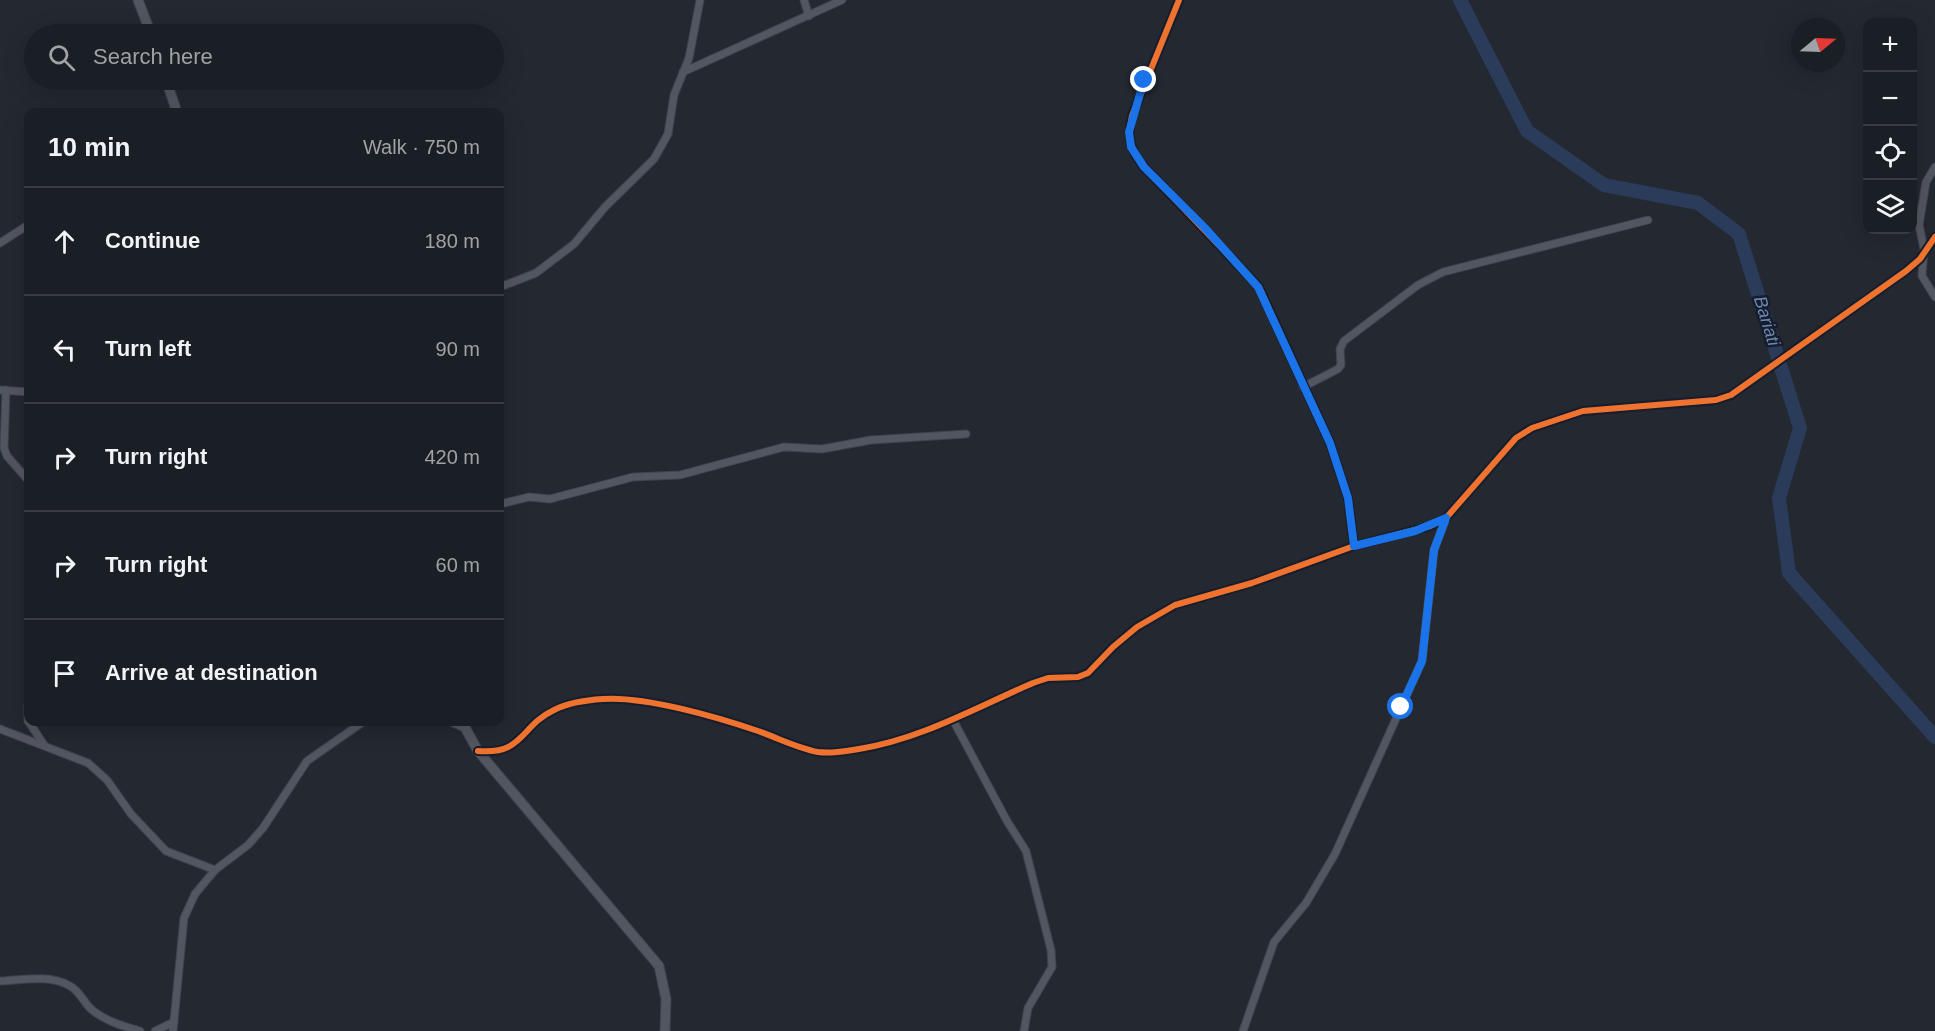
<!DOCTYPE html>
<html lang="en">
<head>
<meta charset="utf-8">
<style>
	:root { --surface:#1a1e25; --page:#23272d; --text:#f1f3f6; --muted:#9fa2a7; --line:#383c42 }
	body { margin:0; font-family:Arial,sans-serif; background:var(--page); color:var(--text) }
	.controls { position:absolute; right:18px; top:18px; display:grid; overflow:hidden; border-radius:12px; box-shadow:0 6px 24px #0002 }
	.controls button { width:54px; height:54px; display:grid; place-items:center; padding:0; border:0; border-bottom:2px solid var(--line); background:var(--surface); color:var(--text); font:30px sans-serif }
	.compass { position:absolute; left:1791px; top:18px; width:54px; height:54px; border-radius:50%; background:var(--surface); box-shadow:0 6px 24px #0002; rotate:71deg }
	.stop { position:absolute; width:18px; height:18px; margin:-14px; border:4px solid #1a73e8; border-radius:50%; background:#fff }
	.stop.end { background:#1a73e8; border-color:#fff; box-shadow:0 2px 6px #0008 }
	.list { margin:0; padding:0; list-style:none }
	h2 { display:flex; justify-content:space-between; align-items:center; height:78px; margin:0; padding:0 24px; font-size:26px }
	h2 small { font-size:20px; font-weight:400; color:var(--muted) }
	.list li { display:grid; grid-template-columns:39px 1fr auto; gap:18px; align-items:center; box-sizing:border-box; height:108px; padding:0 24px; border-top:2px solid var(--line) }
	.list b { display:block; font-size:22px; white-space:nowrap }
	.list em { font-size:20px; font-style:normal; color:var(--muted) }
	.icon { flex:none; width:33px; height:33px; fill:none; stroke:currentColor; stroke-width:2; stroke-linecap:round; stroke-linejoin:round }
	.map { position:relative; flex:none; width:1935px; height:1031px; overflow:hidden }
	.search { position:absolute; background:var(--surface); box-shadow:0 6px 24px #0002; left:24px; top:24px; width:480px; height:66px; display:flex; align-items:center; gap:15px; box-sizing:border-box; padding:0 21px; border-radius:33px; color:var(--muted); font-size:22px }
	.panel { position:absolute; background:var(--surface); box-shadow:0 6px 24px #0002; left:24px; top:108px; width:480px; height:618px; border-radius:12px }
	.map>svg:first-child { display:block }
</style>
</head>
<body>
<div class="map">
<svg width="1935" height="1031" viewBox="0 0 1935 1031">
	<rect width="100%" height="100%" fill="#232831"/>
	<g fill="none" stroke-linecap="round" stroke-linejoin="round">
		<!-- river -->
		<path stroke="#2b3b5a" stroke-width="14" d="M 1460,0 L 1527,131 L 1604,185 L 1698,203 L 1739,234 L 1800,428 L 1779,498 L 1789,573 L 1935,737"/>
		<!-- minor casing -->
		<g stroke="#3f424a" stroke-width="9">
			<g id="minor">
				<path d="M 804,0 L 809,16"/>
				<path d="M 1179,0 L 1132,116 C 1127,137 1130,150 1144,167 L 1259,287 L 1330,443 L 1348,498 L 1354,546"/>
				<path d="M 683,72 L 842,0"/>
				<path d="M 1935,167 L 1926,182 L 1919,225 L 1924,249 L 1922,276 L 1935,297"/>
				<path d="M 0,243 L 28,225"/>
				<path d="M 500,287 L 536,273 L 574,244 L 605,207 L 654,159 L 668,134 L 674,95 L 689,58 L 700,0"/>
				<path d="M 1303,387 L 1338,369 L 1341,365 L 1340,349 L 1344,341 L 1418,285 L 1443,272 L 1648,220"/>
				<path d="M 0,390 L 28,392"/>
				<path d="M 6,390 L 4,448 L 7,456 L 28,480"/>
				<path d="M 500,504 L 529,497 L 550,499 L 633,477 L 680,475 L 784,447 L 822,449 L 871,440 L 966,434"/>
				<path d="M 28,706 L 28,721"/>
				<path d="M 953,720 L 1007,821 L 1026,851 L 1051,950 L 1052,967 L 1028,1008 L 1024,1031"/>
				<path d="M 29,722 L 44,745"/>
				<path d="M 451,722 L 465,728"/>
				<path d="M 0,729 L 88,763 L 107,780 L 131,814 L 166,851 L 215,870"/>
				<path d="M 478,751 C 524,755 520,726 554,710 C 568,703 587,700 603,699 C 645,696 717,717 758,731 C 778,738 797,748 818,752 C 832,754 845,751 859,749 C 921,739 975,708 1033,683 L 1048,678 L 1078,677 L 1088,673 L 1113,647 L 1137,627 L 1175,605 L 1252,583 L 1354,546 L 1430,526 L 1446,518 L 1516,438 L 1532,428 L 1583,411 L 1716,400 L 1731,395 L 1906,271 L 1920,259 L 1935,237"/>
				<path d="M 0,981 C 22,980 50,974 70,986 C 78,990 83,1000 89,1007 C 102,1020 122,1026 140,1031"/>
				<path d="M 155,1031 L 174,1022"/>
				<path d="M 173,1031 L 184,918 L 195,894 L 215,870 L 248,845 L 263,828 L 307,761 L 363,722"/>
				<path d="M 1243,1031 L 1274,942 L 1306,903 L 1335,854 L 1422,661 L 1434,550 L 1446,518"/>
			</g>
		</g>
		<!-- tertiary casing -->
		<g stroke="#3f424a" stroke-width="11">
			<g id="tertiary">
				<path d="M 138,0 L 151,34"/>
				<path d="M 166,80 L 177,112"/>
				<path d="M 462,722 L 478,751 L 659,966 L 666,999 L 665,1031"/>
			</g>
		</g>
		<!-- minor -->
		<use href="#minor" stroke="#525660" stroke-width="7"/>
		<!-- tertiary -->
		<use href="#tertiary" stroke="#525660" stroke-width="9"/>
		<!-- cycleway casing -->
		<g stroke="#161d2c" stroke-width="10">
			<g id="cycleway">
				<path d="M 1179,0 L 1132,116 C 1127,137 1130,150 1144,167 L 1259,287 L 1330,443 L 1348,498 L 1354,546"/>
				<path d="M 478,751 C 524,755 520,726 554,710 C 568,703 587,700 603,699 C 645,696 717,717 758,731 C 778,738 797,748 818,752 C 832,754 845,751 859,749 C 921,739 975,708 1033,683 L 1048,678 L 1078,677 L 1088,673 L 1113,647 L 1137,627 L 1175,605 L 1252,583 L 1354,546 L 1430,526 L 1446,518 L 1516,438 L 1532,428 L 1583,411 L 1716,400 L 1731,395 L 1906,271 L 1920,259 L 1935,237"/>
			</g>
		</g>
		<!-- cycleway -->
		<use href="#cycleway" stroke="#ef722f" stroke-width="6"/>
	</g>
	<g fill="none" stroke-linecap="round" stroke-linejoin="round">
		<!-- route -->
		<path stroke="#1a73e8" stroke-width="8" d="M 1144,80 L 1129,132 L 1131,147 L 1144,167 L 1204,227 L 1258,287 L 1330,443 L 1348,498 L 1354,546 L 1415,531 L 1446,518 L 1434,550 L 1422,661 L 1401,707"/>
	</g>
	<g text-anchor="middle" stroke-width="5" stroke-linejoin="round" paint-order="stroke">
		<!-- water labels -->
		<g font-size="18" font-style="italic" fill="#6f86b1" stroke="#161d2c">
			<text transform="translate(1767 321) rotate(73)" y="6">Bariati</text>
		</g>
	</g>
</svg>
<div class="controls">
<button>+</button>
<button>−</button>
<button><svg class="icon" aria-label="locate" viewBox="0 0 24 24"><circle cx="12" cy="12" r="6"/><path d="M12 2v4M12 18v4M2 12h4M18 12h4"/></svg></button>
<button><svg class="icon" aria-label="layers" viewBox="0 0 24 24"><path d="M12 4l9 5-9 5-9-5zM3 14l9 5 9-5"/></svg></button>
</div>
<svg class="compass" viewBox="-18 -18 36 36"><path d="M0-13l5 13h-10z" fill="#e53935"/><path d="M0 13l5-13h-10z" fill="#9fa2a7"/></svg>
<div class="stop" style="left:1401px;top:707px"></div>
<div class="stop end" style="left:1144px;top:80px"></div>
<div class="search"><svg class="icon" aria-label="search" viewBox="0 0 24 24"><circle cx="10" cy="10" r="6"/><path d="M15 15l6 6"/></svg>Search here</div>
<section class="panel">
<h2>10 min<small>Walk · 750 m</small></h2>
<ul class="list">
<li><svg class="icon" aria-label="ahead" viewBox="0 0 24 24"><path d="M12 20V5M6 11l6-6 6 6"/></svg><div><b>Continue</b></div><em>180 m</em></li>
<li><svg class="icon" aria-label="left" viewBox="0 0 24 24"><path d="M17 20v-9H6M10 6l-5 5 5 5"/></svg><div><b>Turn left</b></div><em>90 m</em></li>
<li><svg class="icon" aria-label="right" viewBox="0 0 24 24"><path d="M7 20v-9h11M14 6l5 5-5 5"/></svg><div><b>Turn right</b></div><em>420 m</em></li>
<li><svg class="icon" aria-label="right" viewBox="0 0 24 24"><path d="M7 20v-9h11M14 6l5 5-5 5"/></svg><div><b>Turn right</b></div><em>60 m</em></li>
<li><svg class="icon" aria-label="arrive" viewBox="0 0 24 24"><path d="M6 21V4h12l-3 4 3 4H6"/></svg><div><b>Arrive at destination</b></div></li>
</ul>
</section>
</div>
</body>
</html>
